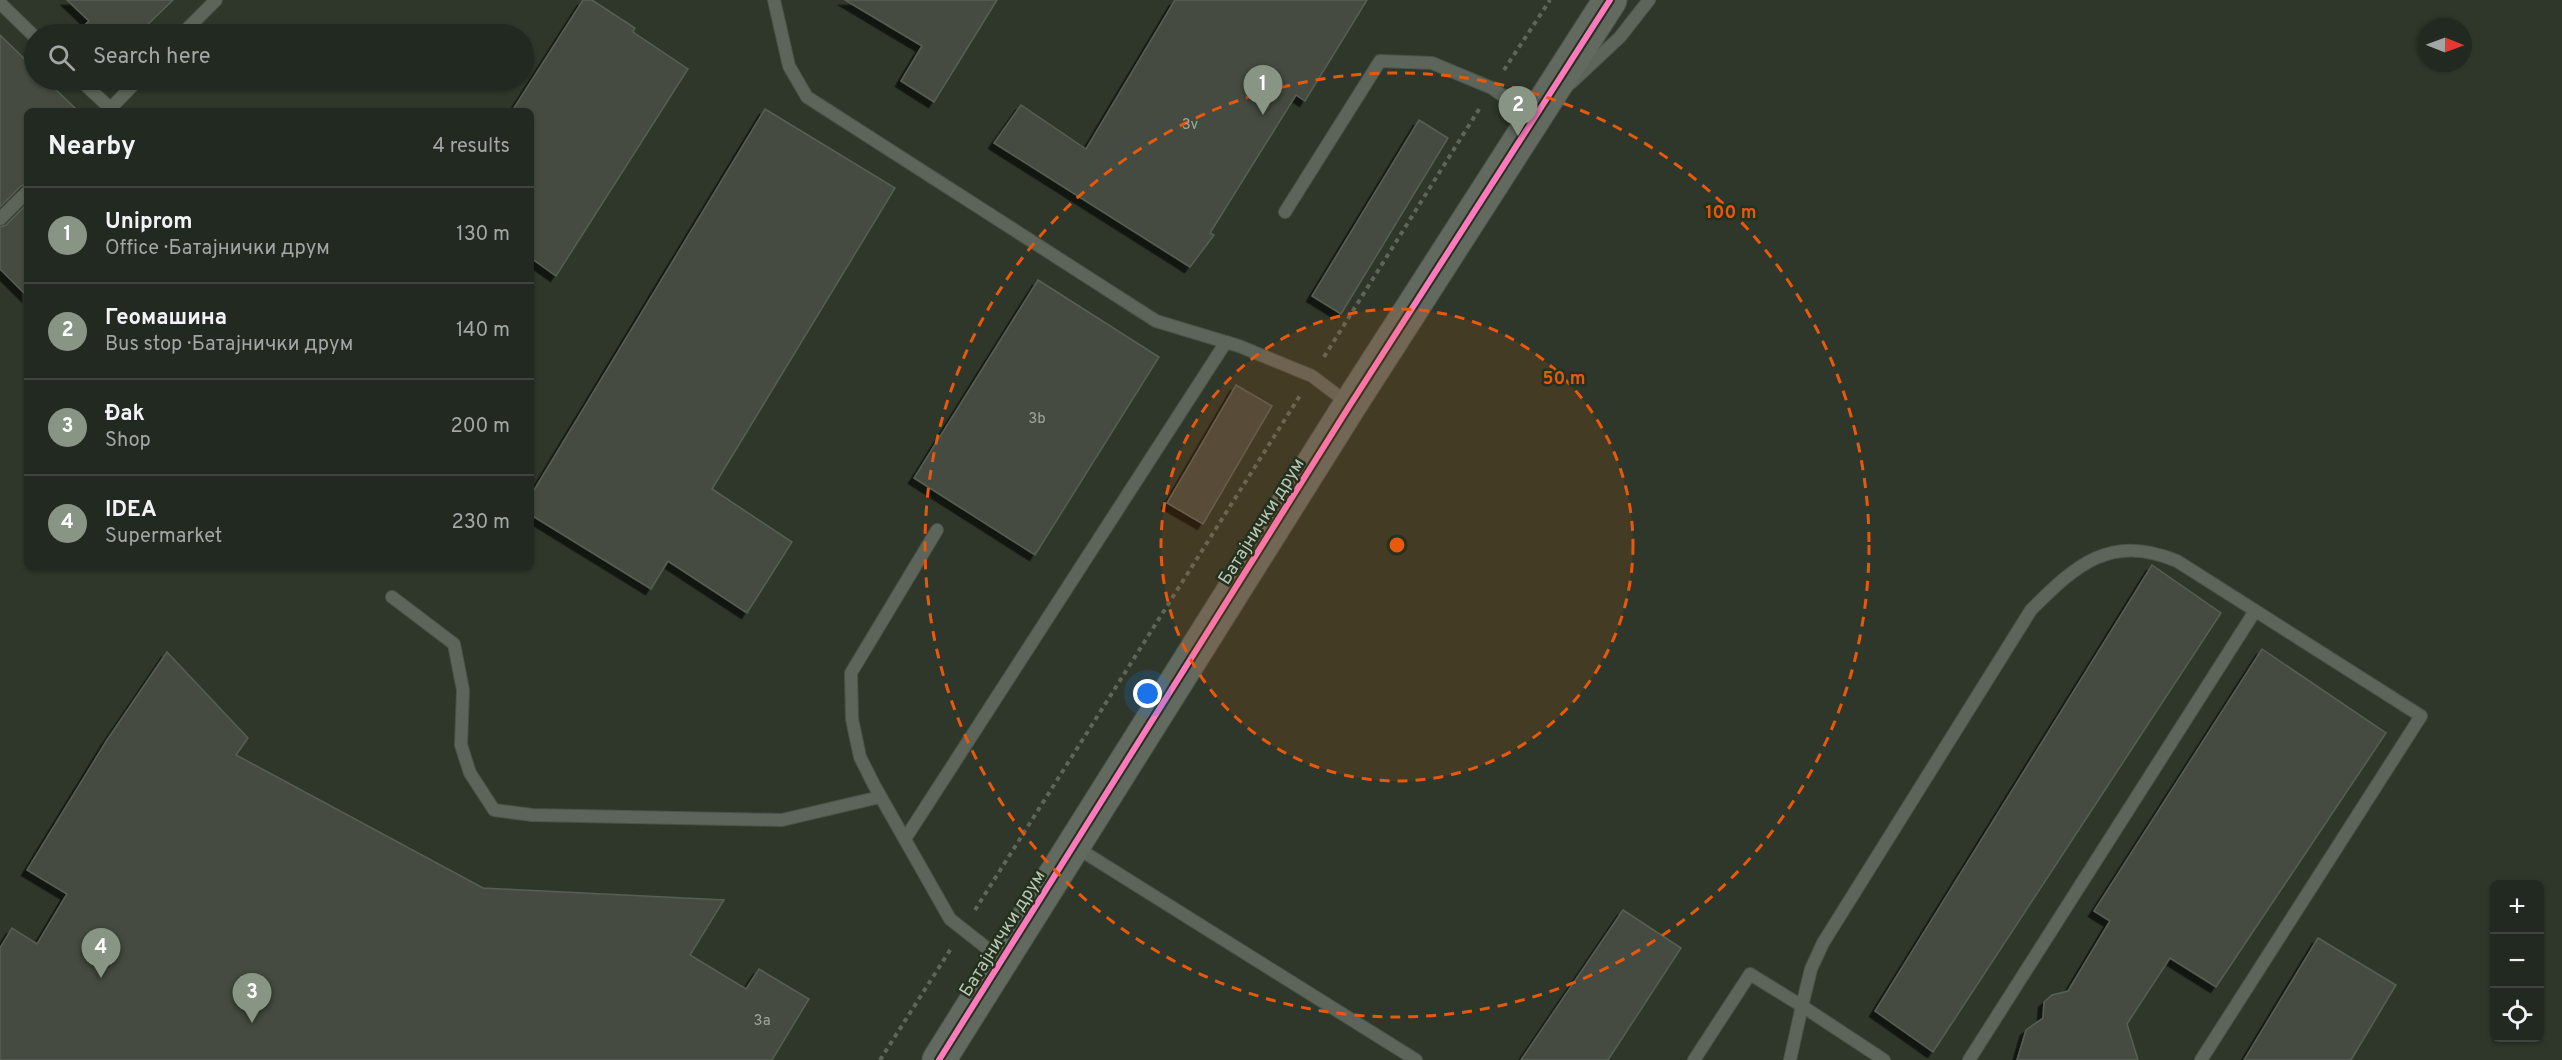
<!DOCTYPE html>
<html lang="en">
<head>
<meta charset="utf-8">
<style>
	:root { --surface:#222920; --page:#2a3129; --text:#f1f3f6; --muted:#a2a6a5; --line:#3f453e; --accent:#899584 }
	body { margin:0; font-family:Overpass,sans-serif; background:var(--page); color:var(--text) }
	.controls { position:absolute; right:18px; bottom:18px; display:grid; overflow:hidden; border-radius:9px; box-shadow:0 2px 4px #0004 }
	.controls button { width:54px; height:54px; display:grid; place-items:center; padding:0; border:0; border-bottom:2px solid var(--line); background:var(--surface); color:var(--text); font:30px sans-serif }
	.compass { position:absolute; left:2418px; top:18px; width:54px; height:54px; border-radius:50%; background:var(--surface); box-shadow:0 2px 4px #0004; rotate:91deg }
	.you { position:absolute; left:1148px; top:694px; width:21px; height:21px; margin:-15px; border:4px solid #fff; border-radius:50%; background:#1a73e8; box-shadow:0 0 0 9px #1a73e833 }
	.badge { display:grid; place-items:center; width:39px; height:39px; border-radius:50%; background:var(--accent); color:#fff; font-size:20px; font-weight:700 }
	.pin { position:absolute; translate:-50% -50px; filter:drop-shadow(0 2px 3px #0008) }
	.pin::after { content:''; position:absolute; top:32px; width:21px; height:18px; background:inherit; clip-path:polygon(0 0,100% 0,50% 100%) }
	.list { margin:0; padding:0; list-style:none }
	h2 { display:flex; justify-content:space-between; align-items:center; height:78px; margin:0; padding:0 24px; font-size:26px }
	h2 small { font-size:20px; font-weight:400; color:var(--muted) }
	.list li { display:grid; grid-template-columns:39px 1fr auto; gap:18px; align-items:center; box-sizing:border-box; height:96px; padding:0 24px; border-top:2px solid var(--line) }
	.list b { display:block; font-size:22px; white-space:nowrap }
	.list p { margin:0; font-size:20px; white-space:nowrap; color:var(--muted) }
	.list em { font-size:20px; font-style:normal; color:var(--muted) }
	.icon { flex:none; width:33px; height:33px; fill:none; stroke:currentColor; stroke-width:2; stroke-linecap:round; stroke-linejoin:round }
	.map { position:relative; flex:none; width:2562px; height:1060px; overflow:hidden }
	.search { position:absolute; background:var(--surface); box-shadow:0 2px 4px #0004; left:24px; top:24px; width:510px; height:66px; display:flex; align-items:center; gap:15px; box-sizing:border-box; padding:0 21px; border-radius:33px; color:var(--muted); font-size:22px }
	.panel { position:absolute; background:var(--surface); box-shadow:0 2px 4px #0004; left:24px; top:108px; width:510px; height:462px; border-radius:9px }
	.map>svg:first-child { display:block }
</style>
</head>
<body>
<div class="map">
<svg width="2562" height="1060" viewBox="0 0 2562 1060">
	<defs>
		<filter id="shadow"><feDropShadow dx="-5.5" dy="5.5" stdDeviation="0" flood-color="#0009"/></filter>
	</defs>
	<rect width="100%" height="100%" fill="#2e372a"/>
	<!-- building -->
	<g fill="#454c41" stroke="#565f52" stroke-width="1.5" filter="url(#shadow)">
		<path d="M 67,0 L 173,0 L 138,34 L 75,34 L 89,21 Z"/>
		<path d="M 583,0 L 592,0 L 635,28 L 633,32 L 688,69 L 556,276 L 531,258 L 531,111 L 512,111 Z"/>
		<path d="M 845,0 L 997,0 L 934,102 L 901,81 L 922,46 Z"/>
		<path d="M 1175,0 L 1367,0 L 1305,101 L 1296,95 L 1210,233 L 1214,235 L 1190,267 L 994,143 L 1021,105 L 1086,149 Z"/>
		<path d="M 0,35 L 34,68 L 34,80 L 46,80 L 78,111 L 27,111 L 27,184 L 21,186 L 0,207 Z"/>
		<path d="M 765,109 L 895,188 L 712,489 L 792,542 L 747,613 L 668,561 L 651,589 L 531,515 L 531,495 Z"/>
		<path d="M 1419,120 L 1448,138 L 1341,314 L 1312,296 Z"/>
		<path d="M 27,204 L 27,296 L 0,269 L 0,227 L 6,225 Z"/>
		<path d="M 1038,280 L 1159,357 L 1035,555 L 914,478 Z"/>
		<path d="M 1236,385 L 1272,406 L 1203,524 L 1167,503 Z"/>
		<path d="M 2152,565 L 2221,613 L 1933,1052 L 1875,1011 Z"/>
		<path d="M 2262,649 L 2386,733 L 2216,987 L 2170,958 L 2127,1024 L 2138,1060 L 2017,1060 L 2026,1030 L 2043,1018 L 2044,1002 L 2052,995 L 2068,991 L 2110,921 L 2094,911 Z"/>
		<path d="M 167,652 L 248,738 L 236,755 L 483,888 L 724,900 L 690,955 L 746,989 L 759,969 L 809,999 L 772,1060 L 0,1060 L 0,948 L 12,928 L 37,944 L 67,894 L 27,870 L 107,740 Z"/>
		<path d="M 1623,910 L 1681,948 L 1608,1060 L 1521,1060 Z"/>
		<path d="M 2318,938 L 2396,985 L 2351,1060 L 2244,1060 Z"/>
	</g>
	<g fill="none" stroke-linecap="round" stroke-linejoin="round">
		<!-- lane casing -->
		<g stroke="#4b5248" stroke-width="14">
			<g id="lane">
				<path d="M 774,0 L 789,66 L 807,97 L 1156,321 L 1239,346 L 1312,376 L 1349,404"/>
				<path d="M 0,3 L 34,36"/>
				<path d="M 182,34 L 216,0"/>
				<path d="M 80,80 L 110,108"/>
				<path d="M 1571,83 L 1620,37 L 1649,0"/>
				<path d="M 108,111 L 138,80"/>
				<path d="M 1285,212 L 1380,61 L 1432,63 L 1492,88 L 1533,117"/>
				<path d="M 0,219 L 27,192"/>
				<path d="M 937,530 L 851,673 L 852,719 L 860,757 L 874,785 L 950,919 L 1002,960"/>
				<path d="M 392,597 L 454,644 L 463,690 L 461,745 L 470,773 L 494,810 L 532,815 L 782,820 L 880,797"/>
				<path d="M 905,839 L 1226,342"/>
				<path d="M 1074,846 L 1416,1060"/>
				<path d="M 1694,1060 L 1750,974 L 1802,1006 L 1790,1060"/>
				<path d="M 1884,1060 L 1802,1006 L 1811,969 L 1823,943 L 2031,610 C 2076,565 2110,533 2177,561 L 2421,716 L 2201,1060"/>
				<path d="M 1969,1060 L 2255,611"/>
			</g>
		</g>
		<!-- secondary casing -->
		<g stroke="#4b5248" stroke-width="35">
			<path id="secondary" d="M 939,1060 L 1350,405 L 1610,0"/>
		</g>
		<!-- path -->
		<g stroke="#5f655b" stroke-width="4" stroke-dasharray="4.5 4.5" stroke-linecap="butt">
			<path d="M 1504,70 L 1550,0"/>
			<path d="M 1324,357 L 1481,106"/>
			<path d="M 975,910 L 1301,394"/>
			<path d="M 880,1060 L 952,947"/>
		</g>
		<!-- lane -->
		<use href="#lane" stroke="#5d655a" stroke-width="12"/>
		<!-- secondary -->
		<use href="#secondary" stroke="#62695f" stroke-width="33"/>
		<!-- cycleway casing -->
		<g stroke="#24311e" stroke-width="10">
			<path id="cycleway" d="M 939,1060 L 1350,405 L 1610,0"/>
		</g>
		<!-- cycleway -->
		<use href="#cycleway" stroke="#fd7abc" stroke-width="6"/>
	</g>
	<!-- distance rings -->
	<circle cx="1397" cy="545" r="236" fill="#e8590c" fill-opacity=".12"/>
	<g fill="none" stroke="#e8590c" stroke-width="3" stroke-dasharray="10 8">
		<circle cx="1397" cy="545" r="236"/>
		<circle cx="1397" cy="545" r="472"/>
	</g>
	<g text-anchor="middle" stroke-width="5" stroke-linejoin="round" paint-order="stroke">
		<!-- number labels -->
		<g font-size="15" fill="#9da898">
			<text x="1190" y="129">3v</text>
			<text x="1037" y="423">3b</text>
			<text x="762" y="1025">3a</text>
		</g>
		<!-- street labels -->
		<g font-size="18" fill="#bac7b5" stroke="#24311e">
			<text transform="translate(1261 521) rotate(-58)" y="6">Батајнички друм</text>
			<text transform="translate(1002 933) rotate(-58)" y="6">Батајнички друм</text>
		</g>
	</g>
	<circle cx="1397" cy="545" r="9" fill="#e8590c" stroke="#24311e" stroke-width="3"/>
	<g font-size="18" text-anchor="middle" font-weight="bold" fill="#e8590c" stroke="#24311e" stroke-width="5" stroke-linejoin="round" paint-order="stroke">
		<text x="1731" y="218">100 m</text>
		<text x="1564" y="384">50 m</text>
	</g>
</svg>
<div class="controls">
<button>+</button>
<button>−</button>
<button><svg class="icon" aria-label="locate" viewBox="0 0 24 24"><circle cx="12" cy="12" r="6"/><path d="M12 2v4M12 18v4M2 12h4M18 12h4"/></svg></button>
</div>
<svg class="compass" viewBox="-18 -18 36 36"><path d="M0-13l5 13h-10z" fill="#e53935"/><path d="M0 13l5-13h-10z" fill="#a2a6a5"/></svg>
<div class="you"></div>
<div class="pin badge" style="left:1263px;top:115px">1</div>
<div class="pin badge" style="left:1518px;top:136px">2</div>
<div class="pin badge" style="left:252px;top:1023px">3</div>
<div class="pin badge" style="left:101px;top:978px">4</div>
<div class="search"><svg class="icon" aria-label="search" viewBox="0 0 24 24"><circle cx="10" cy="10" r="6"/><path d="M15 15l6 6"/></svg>Search here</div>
<section class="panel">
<h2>Nearby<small>4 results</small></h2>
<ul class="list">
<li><span class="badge">1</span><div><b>Uniprom</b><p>Office · Батајнички друм</p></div><em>130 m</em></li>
<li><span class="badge">2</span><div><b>Геомашина</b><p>Bus stop · Батајнички друм</p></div><em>140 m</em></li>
<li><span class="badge">3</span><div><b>Đak</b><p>Shop</p></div><em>200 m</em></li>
<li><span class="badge">4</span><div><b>IDEA</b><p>Supermarket</p></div><em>230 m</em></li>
</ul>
</section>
</div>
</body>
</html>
